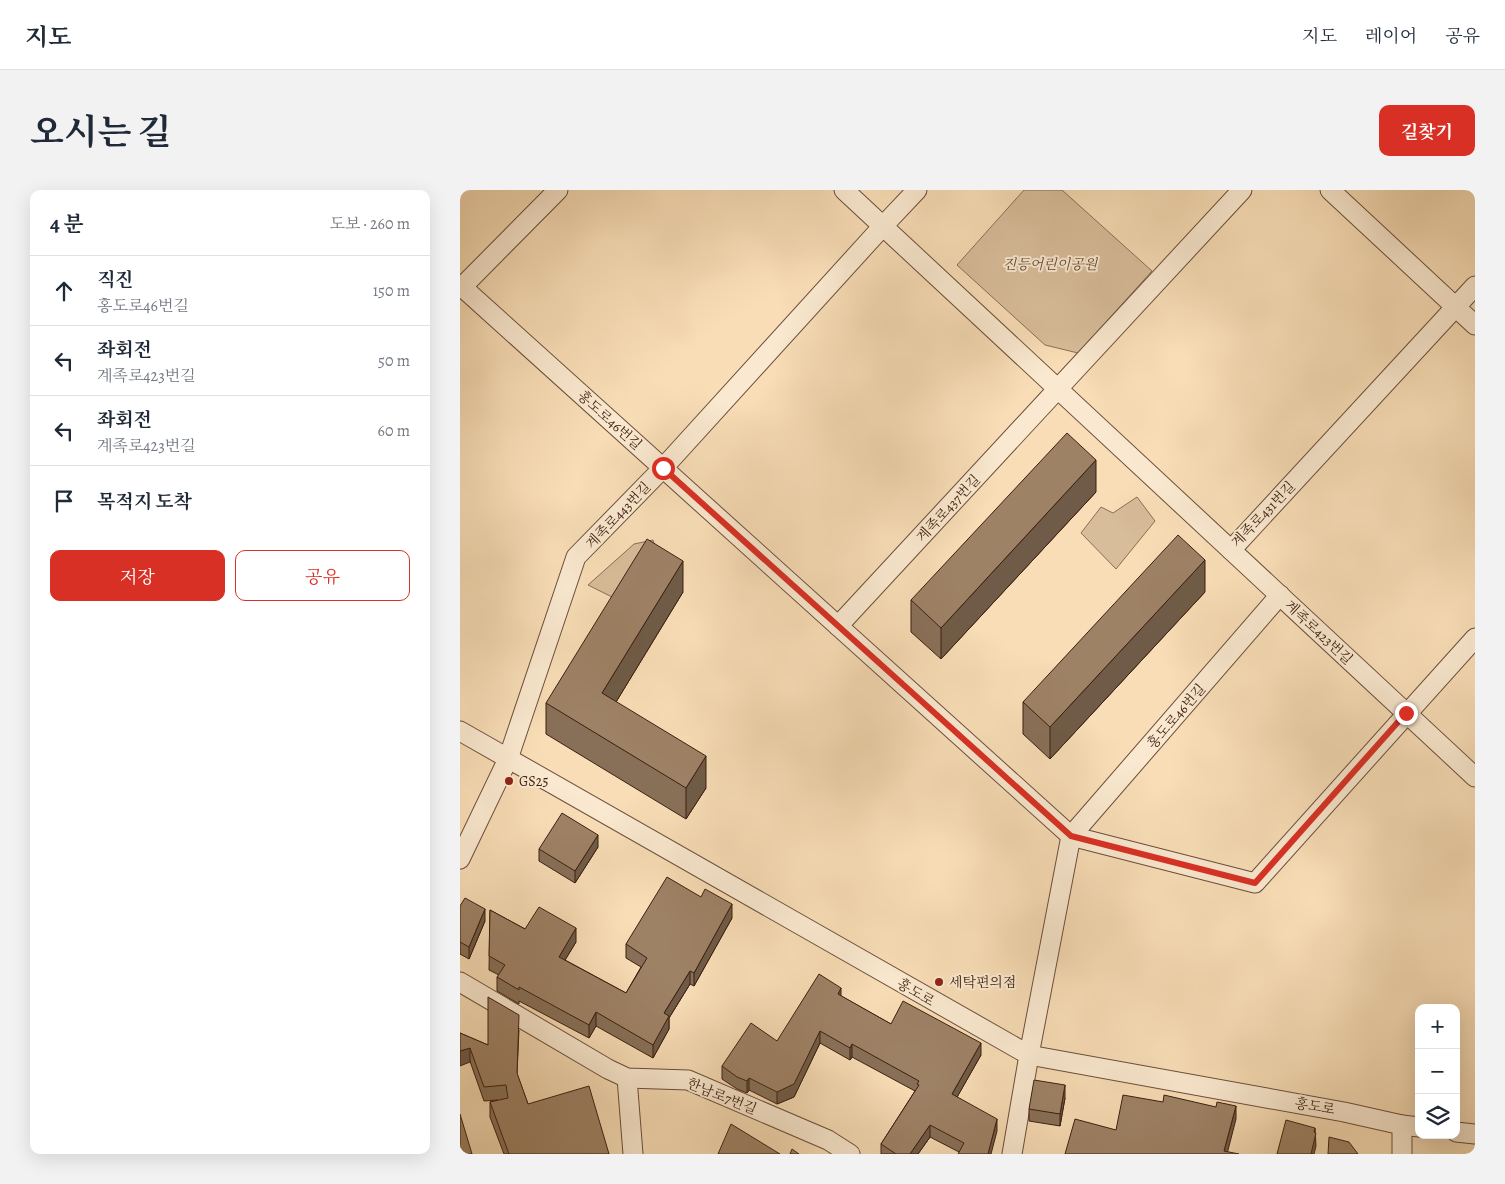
<!DOCTYPE html>
<html lang="ko">
<head>
<meta charset="utf-8">
<style>
	:root { --surface:#fff; --page:#f2f2f3; --text:#1f2937; --muted:#747a83; --line:#e0e1e3; --accent:#d93025 }
	body { margin:0; font-family:Alegreya,"Noto Serif KR",serif; background:var(--page); color:var(--text) }
	.controls { position:absolute; right:15px; bottom:15px; display:grid; overflow:hidden; border-radius:10px; box-shadow:0 5px 20px #0002 }
	.controls button { width:45px; height:45px; display:grid; place-items:center; padding:0; border:0; border-bottom:1px solid var(--line); background:var(--surface); color:var(--text); font:25px sans-serif }
	.stop { position:absolute; width:15px; height:15px; margin:-11px; border:4px solid #d93025; border-radius:50%; background:#fff }
	.stop.end { background:#d93025; border-color:#fff; box-shadow:0 1px 5px #0008 }
	.list { margin:0; padding:0; list-style:none }
	h2 { display:flex; justify-content:space-between; align-items:center; height:65px; margin:0; padding:0 20px; font-size:21px }
	h2 small { font-size:16px; font-weight:400; color:var(--muted) }
	.list li { display:grid; grid-template-columns:32px 1fr auto; gap:15px; align-items:center; box-sizing:border-box; height:70px; padding:0 20px; border-top:1px solid var(--line) }
	.list b { display:block; font-size:19px; white-space:nowrap }
	.list p { margin:0; font-size:16px; white-space:nowrap; color:var(--muted) }
	.list em { font-size:16px; font-style:normal; color:var(--muted) }
	.actions { display:flex; gap:10px; padding:15px 20px }
	.actions a { flex:1; padding:11px 0; border:1px solid var(--accent); border-radius:10px; text-align:center; font-size:18px; color:var(--accent) }
	.actions .main { background:var(--accent); color:#fff }
	.icon { flex:none; width:28px; height:28px; fill:none; stroke:currentColor; stroke-width:2; stroke-linecap:round; stroke-linejoin:round }
	.map { position:relative; flex:none; width:1015px; height:964px; overflow:hidden; border-radius:10px }
	header { display:flex; align-items:center; gap:30px; box-sizing:border-box; height:70px; padding:0 25px; background:var(--surface); border-bottom:1px solid var(--line) }
	header strong { font-size:24px }
	nav { display:flex; gap:28px; margin-inline-start:auto; font-size:18px }
	.intro { display:flex; align-items:center; justify-content:space-between; box-sizing:border-box; height:120px; padding:0 30px }
	h1 { margin:0; font-size:35px }
	.button { padding:12px 22px; border-radius:10px; background:var(--accent); color:#fff; font-size:18px; font-weight:700 }
	main { display:flex; gap:30px; padding:0 30px }
	aside { flex:1; background:var(--surface); border-radius:10px; box-shadow:0 5px 20px #0002 }
	.map>svg:first-child { display:block }
</style>
</head>
<body>
<header>
<strong>지도</strong>
<nav><a>지도</a><a>레이어</a><a>공유</a></nav>
</header>
<div class="intro"><h1>오시는 길</h1><a class="button">길찾기</a></div>
<main>
<aside>
<h2>4 분<small>도보 · 260 m</small></h2>
<ul class="list">
<li><svg class="icon" aria-label="ahead" viewBox="0 0 24 24"><path d="M12 20V5M6 11l6-6 6 6"/></svg><div><b>직진</b><p>홍도로46번길</p></div><em>150 m</em></li>
<li><svg class="icon" aria-label="left" viewBox="0 0 24 24"><path d="M17 20v-9H6M10 6l-5 5 5 5"/></svg><div><b>좌회전</b><p>계족로423번길</p></div><em>50 m</em></li>
<li><svg class="icon" aria-label="left" viewBox="0 0 24 24"><path d="M17 20v-9H6M10 6l-5 5 5 5"/></svg><div><b>좌회전</b><p>계족로423번길</p></div><em>60 m</em></li>
<li><svg class="icon" aria-label="arrive" viewBox="0 0 24 24"><path d="M6 21V4h12l-3 4 3 4H6"/></svg><div><b>목적지 도착</b></div></li>
</ul>
<div class="actions"><a class="main">저장</a><a>공유</a></div>
</aside>
<div class="map">
<svg width="1015" height="964" viewBox="0 0 1015 964">
	<rect width="100%" height="100%" fill="#f8ddb6"/>
	<filter id="stains"><feTurbulence type="fractalNoise" baseFrequency=".004" numOctaves="4"/><feColorMatrix values="0 0 0 0 .2 0 0 0 0 .09 0 0 0 0 .02 0 0 0 .5 -.17"/></filter>
	<radialGradient id="worn" r=".72"><stop offset=".6" stop-color="#630" stop-opacity="0"/><stop offset="1" stop-color="#630" stop-opacity=".3"/></radialGradient>
	<!-- green -->
	<g fill="#d8bd9a" stroke="#8a6e55">
		<path d="M 564,0 L 602,0 L 692,81 L 618,163 L 585,155 L 497,75 Z"/>
		<path d="M 677,307 L 695,331 L 656,379 L 621,343 L 641,317 L 653,323 Z"/>
		<path d="M 193,350 L 196,359 L 160,411 L 128,395 L 174,354 Z"/>
	</g>
	<g fill="none" stroke-linecap="round" stroke-linejoin="round">
		<!-- minor casing -->
		<g stroke="#6c4e3a" stroke-width="21">
			<g id="minor">
				<path d="M 384,0 L 1015,587"/>
				<path d="M 870,0 L 1015,135"/>
				<path d="M 0,95 L 611,646 L 795,693 L 1015,448"/>
				<path d="M 2,97 L 98,0"/>
				<path d="M 771,360 L 1015,96"/>
				<path d="M 378,436 L 782,0"/>
				<path d="M 0,541 L 569,865 L 884,922 L 942,935 L 959,937"/>
				<path d="M 0,669 L 48,569 L 116,367 L 203,278 L 423,36 L 457,0"/>
				<path d="M 0,792 L 148,879 L 167,888 L 228,890 L 368,950 L 390,964"/>
				<path d="M 167,888 L 173,964"/>
				<path d="M 942,935 L 942,964"/>
				<path d="M 996,942 L 1015,944"/>
				<path d="M 552,964 L 569,865 L 611,646 L 820,405"/>
			</g>
		</g>
		<!-- minor -->
		<use href="#minor" stroke="#fae9d0" stroke-width="19"/>
	</g>
	<!-- wall -->
	<g fill="#887058" stroke="#3d1f10">
		<path d="M 636,302 L 481,469 L 451,442 L 451,410 Z"/>
		<path d="M 223,402 L 156,512 L 246,598 L 226,629 L 86,544 L 86,513 Z"/>
		<path d="M 745,402 L 590,569 L 563,544 L 563,512 Z"/>
		<path d="M 138,657 L 115,693 L 79,671 L 79,659 Z"/>
		<path d="M 0,716 L 25,731 L 9,769 L 0,764 Z"/>
		<path d="M 30,720 L 65,739 L 116,752 L 105,770 L 166,803 L 181,777 L 166,768 L 166,754 L 272,728 L 234,796 L 230,794 L 209,828 L 209,839 L 193,868 L 136,836 L 129,848 L 59,811 L 59,814 L 37,801 L 37,787 L 39,785 L 29,780 Z"/>
		<path d="M 381,806 L 431,834 L 521,865 L 497,907 L 537,941 L 499,962 L 470,947 L 458,964 L 421,964 L 421,954 L 455,901 L 392,867 L 390,870 L 360,853 L 334,907 L 317,914 L 289,900 L 287,903 L 277,899 L 262,889 L 262,876 L 317,851 Z"/>
		<path d="M 59,840 L 57,884 L 68,914 L 149,964 L 44,964 L 30,927 L 30,912 L 38,910 L 24,911 L 0,843 L 28,855 Z"/>
		<path d="M 605,908 L 600,936 L 569,931 L 569,919 Z"/>
	</g>
	<!-- shaded-wall -->
	<g fill="#6f5b47" stroke="#3d1f10">
		<path d="M 636,270 L 636,302 L 481,469 L 481,438 Z"/>
		<path d="M 745,370 L 745,402 L 590,569 L 590,537 Z"/>
		<path d="M 223,371 L 223,402 L 142,535 L 142,503 Z"/>
		<path d="M 246,566 L 246,598 L 226,629 L 226,598 Z"/>
		<path d="M 138,645 L 138,657 L 115,693 L 115,681 Z"/>
		<path d="M 272,714 L 272,728 L 234,796 L 234,783 Z"/>
		<path d="M 25,719 L 25,731 L 9,769 L 9,757 Z"/>
		<path d="M 116,738 L 116,752 L 99,780 L 99,767 Z"/>
		<path d="M 230,781 L 230,794 L 209,828 L 209,839 L 193,868 L 193,855 L 204,823 Z"/>
		<path d="M 381,798 L 381,810 L 378,804 Z"/>
		<path d="M 136,822 L 136,836 L 129,848 L 129,835 Z"/>
		<path d="M 360,841 L 360,853 L 334,907 L 317,914 L 317,902 Z"/>
		<path d="M 521,853 L 521,865 L 492,916 L 492,904 Z"/>
		<path d="M 392,854 L 392,867 L 390,870 L 390,858 Z"/>
		<path d="M 10,858 L 10,872 L 0,876 L 0,861 Z"/>
		<path d="M 289,888 L 289,900 L 287,903 L 287,891 Z"/>
		<path d="M 605,895 L 605,908 L 600,936 L 600,924 Z"/>
		<path d="M 776,916 L 776,929 L 767,964 L 764,961 Z"/>
		<path d="M 537,929 L 537,941 L 531,964 L 528,964 Z"/>
		<path d="M 470,935 L 470,947 L 458,964 L 450,964 Z"/>
		<path d="M 855,938 L 856,956 L 854,964 L 851,964 Z"/>
	</g>
	<!-- building -->
	<g fill="#9e8266" stroke="#3d1f10">
		<path d="M 607,243 L 636,270 L 481,438 L 451,410 Z"/>
		<path d="M 718,345 L 745,370 L 590,537 L 563,512 Z"/>
		<path d="M 187,349 L 223,371 L 142,503 L 246,566 L 226,598 L 86,513 Z"/>
		<path d="M 102,623 L 138,645 L 115,681 L 79,659 Z"/>
		<path d="M 207,687 L 241,707 L 245,699 L 272,714 L 234,783 L 230,781 L 204,823 L 209,826 L 193,855 L 136,822 L 129,835 L 59,797 L 59,800 L 37,787 L 45,775 L 29,766 L 30,720 L 65,739 L 79,717 L 116,738 L 99,767 L 166,803 L 187,768 L 166,754 Z"/>
		<path d="M 5,708 L 25,719 L 9,757 L 0,752 L 0,716 Z"/>
		<path d="M 359,784 L 381,798 L 378,804 L 431,834 L 443,811 L 521,853 L 492,904 L 537,929 L 528,964 L 498,964 L 504,953 L 470,935 L 450,964 L 436,964 L 421,954 L 459,895 L 457,894 L 459,891 L 392,854 L 390,858 L 360,841 L 334,894 L 317,902 L 289,888 L 287,891 L 277,887 L 262,876 L 291,833 L 317,851 Z"/>
		<path d="M 28,807 L 59,825 L 57,883 L 68,914 L 129,896 L 149,964 L 49,964 L 30,912 L 48,908 L 46,895 L 24,897 L 10,858 L 0,861 L 0,843 L 28,855 Z"/>
		<path d="M 574,890 L 605,895 L 600,924 L 569,919 Z"/>
		<path d="M 663,905 L 703,912 L 704,905 L 756,917 L 757,912 L 776,916 L 764,961 L 779,964 L 605,964 L 615,929 L 656,940 Z"/>
		<path d="M 0,924 L 12,964 L 0,964 Z"/>
		<path d="M 826,930 L 855,938 L 854,942 L 856,943 L 851,964 L 817,964 Z"/>
		<path d="M 271,934 L 320,964 L 258,964 Z"/>
		<path d="M 869,947 L 889,952 L 898,964 L 868,964 Z"/>
		<path d="M 332,959 L 339,964 L 330,964 Z"/>
	</g>
	<g fill="none" stroke-linecap="round" stroke-linejoin="round">
		<!-- route -->
		<path stroke="#d93025" stroke-width="6" d="M 203,278 L 611,646 L 795,693 L 946,523"/>
	</g>
	<!-- markers -->
	<g fill="#8f2418" stroke="#fae9d0" stroke-width="2">
		<circle cx="49" cy="591" r="5"/>
		<circle cx="479" cy="792" r="5"/>
	</g>
	<g text-anchor="middle" stroke-width="4" stroke-linejoin="round" paint-order="stroke">
		<!-- park labels -->
		<g font-size="14" font-style="italic" fill="#644632" stroke="#fae9d0">
			<text x="590" y="79">진등어린이공원</text>
		</g>
		<!-- street labels -->
		<g font-size="14" fill="#3d1f10" stroke="#fae9d0">
			<text transform="translate(150 230) rotate(42)" y="5">홍도로46번길</text>
			<text transform="translate(488 318) rotate(-47)" y="5">계족로437번길</text>
			<text transform="translate(803 324) rotate(-46)" y="5">계족로431번길</text>
			<text transform="translate(158 325) rotate(-46)" y="5">계족로443번길</text>
			<text transform="translate(859 442) rotate(43)" y="5">계족로423번길</text>
			<text transform="translate(716 526) rotate(-49)" y="5">홍도로46번길</text>
			<text transform="translate(456 802) rotate(30)" y="5">홍도로</text>
			<text transform="translate(262 906) rotate(22)" y="5">한남로7번길</text>
			<text transform="translate(855 916) rotate(10)" y="5">홍도로</text>
		</g>
		<!-- poi labels -->
		<g font-size="14" fill="#3d1f10" stroke="#fae9d0" text-anchor="start">
			<text x="59" y="596">GS25</text>
			<text x="489" y="797">세탁편의점</text>
		</g>
	</g>
	<rect width="100%" height="100%" filter="url(#stains)"/>
	<rect width="100%" height="100%" fill="url(#worn)"/>
</svg>
<div class="controls">
<button>+</button>
<button>−</button>
<button><svg class="icon" aria-label="layers" viewBox="0 0 24 24"><path d="M12 4l9 5-9 5-9-5zM3 14l9 5 9-5"/></svg></button>
</div>
<div class="stop" style="left:203px;top:278px"></div>
<div class="stop end" style="left:946px;top:523px"></div>
</div>
</main>
</body>
</html>
